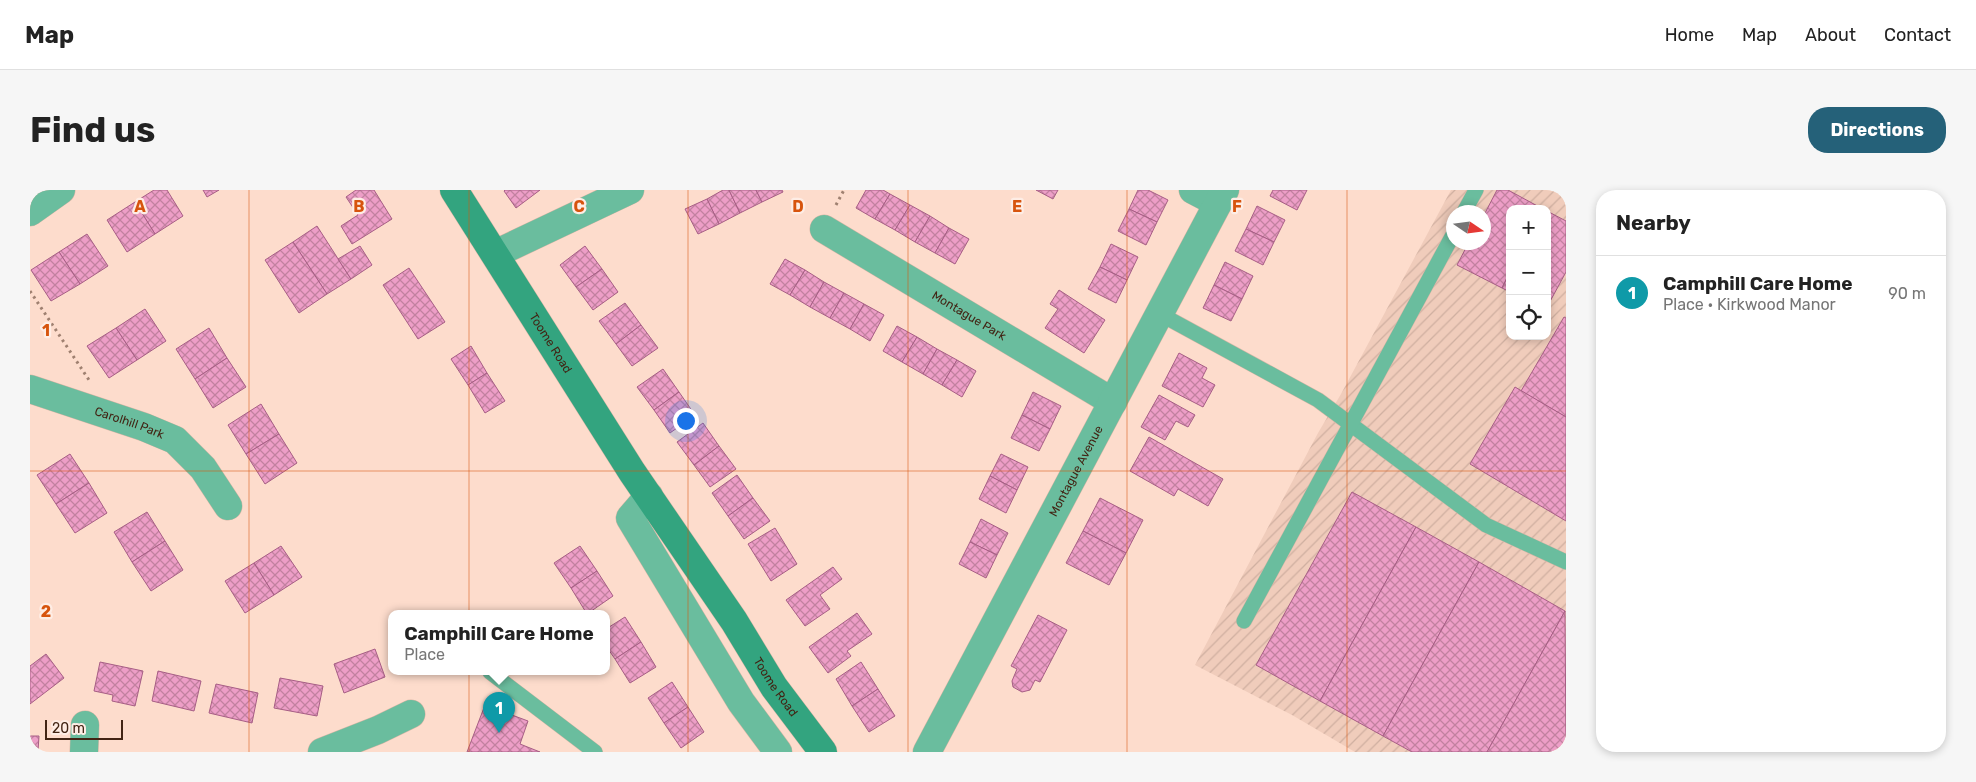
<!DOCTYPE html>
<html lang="en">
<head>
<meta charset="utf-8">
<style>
	:root { --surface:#fff; --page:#f6f6f6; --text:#222; --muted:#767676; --line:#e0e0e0; --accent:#256179 }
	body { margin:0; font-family:Rubik,sans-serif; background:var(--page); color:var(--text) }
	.controls { position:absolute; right:15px; top:15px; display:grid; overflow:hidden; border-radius:10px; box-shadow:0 2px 8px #0003 }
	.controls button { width:45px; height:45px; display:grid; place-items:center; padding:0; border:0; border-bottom:1px solid var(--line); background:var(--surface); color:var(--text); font:25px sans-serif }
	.compass { position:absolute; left:1416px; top:15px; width:45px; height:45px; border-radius:50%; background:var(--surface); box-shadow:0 2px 8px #0003; rotate:103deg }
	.scale { position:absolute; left:15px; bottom:12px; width:78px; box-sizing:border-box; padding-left:5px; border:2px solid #422414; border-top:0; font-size:14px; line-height:18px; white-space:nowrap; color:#422414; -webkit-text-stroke:4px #feede5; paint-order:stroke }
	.you { position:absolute; left:655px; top:230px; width:18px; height:18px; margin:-12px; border:4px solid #fff; border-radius:50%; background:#1a73e8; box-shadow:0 0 0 8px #1a73e833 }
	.badge { display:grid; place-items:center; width:32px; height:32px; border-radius:50%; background:var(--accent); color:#fff; font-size:16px; font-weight:700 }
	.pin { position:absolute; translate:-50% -41px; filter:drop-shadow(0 1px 2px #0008) }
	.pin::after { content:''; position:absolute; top:26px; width:18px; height:15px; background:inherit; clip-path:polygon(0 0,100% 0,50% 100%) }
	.popup { position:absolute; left:358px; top:420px; width:222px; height:65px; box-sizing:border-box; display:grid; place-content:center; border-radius:10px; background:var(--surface); filter:drop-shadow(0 1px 4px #0005); font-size:16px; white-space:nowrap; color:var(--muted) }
	.popup b { font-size:19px; color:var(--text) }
	.popup::after { content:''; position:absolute; left:50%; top:100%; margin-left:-10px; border:10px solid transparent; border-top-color:var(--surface) }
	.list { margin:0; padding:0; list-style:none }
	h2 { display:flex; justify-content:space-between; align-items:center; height:65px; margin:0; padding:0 20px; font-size:21px }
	h2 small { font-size:16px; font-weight:400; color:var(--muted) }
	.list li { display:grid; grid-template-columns:32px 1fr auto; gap:15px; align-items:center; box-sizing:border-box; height:75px; padding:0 20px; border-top:1px solid var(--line) }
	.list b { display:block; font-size:19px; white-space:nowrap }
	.list p { margin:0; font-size:16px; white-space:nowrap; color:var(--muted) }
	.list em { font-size:16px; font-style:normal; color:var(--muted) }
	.icon { flex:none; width:28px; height:28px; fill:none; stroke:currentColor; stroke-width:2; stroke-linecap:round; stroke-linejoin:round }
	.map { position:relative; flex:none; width:1536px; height:562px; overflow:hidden; border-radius:20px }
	header { display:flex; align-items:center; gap:30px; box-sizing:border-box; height:70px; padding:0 25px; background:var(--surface); border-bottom:1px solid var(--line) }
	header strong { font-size:24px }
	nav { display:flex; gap:28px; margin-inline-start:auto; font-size:18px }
	.intro { display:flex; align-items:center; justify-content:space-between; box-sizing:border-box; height:120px; padding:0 30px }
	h1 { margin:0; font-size:35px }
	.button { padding:12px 22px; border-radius:20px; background:var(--accent); color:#fff; font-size:18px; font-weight:700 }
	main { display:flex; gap:30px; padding:0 30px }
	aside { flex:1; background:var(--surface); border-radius:20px; box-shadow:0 2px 8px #0003 }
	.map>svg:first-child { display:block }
</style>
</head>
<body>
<header>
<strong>Map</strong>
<nav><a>Home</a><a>Map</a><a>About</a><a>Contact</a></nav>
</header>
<div class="intro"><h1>Find us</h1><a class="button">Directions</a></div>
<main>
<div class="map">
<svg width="1536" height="562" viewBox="0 0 1536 562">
	<defs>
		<pattern id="industrial-furrows" width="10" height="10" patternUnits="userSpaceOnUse" patternTransform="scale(1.25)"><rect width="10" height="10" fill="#f0ccbb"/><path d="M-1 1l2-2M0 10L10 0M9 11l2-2" fill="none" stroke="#cfafa0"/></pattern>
		<pattern id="building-cross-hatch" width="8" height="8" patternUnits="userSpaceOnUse" patternTransform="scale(1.25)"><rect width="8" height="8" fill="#ed9ec7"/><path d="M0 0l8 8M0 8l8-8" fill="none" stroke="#c281a0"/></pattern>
	</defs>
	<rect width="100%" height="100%" fill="#fddccc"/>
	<!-- industrial -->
	<path fill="url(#industrial-furrows)" fill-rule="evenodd" d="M 1421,0 L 1536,0 L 1536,562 L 1325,562 L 1262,525 L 1165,475 L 1288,243 L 1311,204 ZM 1480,19 L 1517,19 L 1517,146 L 1480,146 ZM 1424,22 L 1454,22 L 1454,52 L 1424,52 Z"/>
	<!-- building -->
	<g fill="url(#building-cross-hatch)" stroke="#a75e85">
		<path d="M 124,0 L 137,0 L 153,26 L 125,44 L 105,12 Z"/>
		<path d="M 173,0 L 189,0 L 177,7 Z"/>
		<path d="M 326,0 L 344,0 L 362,29 L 322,54 L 311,36 L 328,25 L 316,7 Z"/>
		<path d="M 510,0 L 486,18 L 474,1 L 475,0 Z"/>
		<path d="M 693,0 L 699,0 L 710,23 L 689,34 L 677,9 Z"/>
		<path d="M 699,0 L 726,0 L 732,12 L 710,23 Z"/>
		<path d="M 726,0 L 752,0 L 753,2 L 732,12 Z"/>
		<path d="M 836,0 L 853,0 L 860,4 L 845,29 L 826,18 Z"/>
		<path d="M 1006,0 L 1028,0 L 1023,9 Z"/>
		<path d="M 1108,0 L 1118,0 L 1138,10 L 1127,32 L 1099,19 Z"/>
		<path d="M 1243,0 L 1277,0 L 1267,20 L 1240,6 Z"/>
		<path d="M 1467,0 L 1478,0 L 1513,19 L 1480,19 L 1480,82 L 1472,98 L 1427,75 L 1439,52 L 1454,52 L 1454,25 Z"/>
		<path d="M 860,4 L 880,15 L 865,40 L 845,29 Z"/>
		<path d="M 677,9 L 689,34 L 668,44 L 655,19 Z"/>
		<path d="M 105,12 L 125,44 L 97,62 L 77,30 Z"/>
		<path d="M 880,15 L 900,26 L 885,52 L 865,40 Z"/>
		<path d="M 1227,16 L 1255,30 L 1244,52 L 1216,39 Z"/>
		<path d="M 1099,19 L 1127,32 L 1116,55 L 1088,41 Z"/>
		<path d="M 1517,21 L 1536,31 L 1536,82 L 1517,117 Z"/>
		<path d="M 900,26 L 919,38 L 905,63 L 885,52 Z"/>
		<path d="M 287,36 L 321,89 L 297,104 L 263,52 Z"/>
		<path d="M 919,38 L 939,49 L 925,74 L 905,63 Z"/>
		<path d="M 1216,39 L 1244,52 L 1233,75 L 1205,61 Z"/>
		<path d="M 57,44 L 78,76 L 50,94 L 29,62 Z"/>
		<path d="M 263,52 L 297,104 L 269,123 L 235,70 Z"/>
		<path d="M 1081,54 L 1108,67 L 1097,90 L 1070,77 Z"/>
		<path d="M 330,56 L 342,75 L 321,89 L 308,69 Z"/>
		<path d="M 555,56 L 572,79 L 546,97 L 530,75 Z"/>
		<path d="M 29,62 L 50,94 L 21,111 L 1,80 Z"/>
		<path d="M 755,69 L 775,80 L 760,105 L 740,94 Z"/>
		<path d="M 1195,72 L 1223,86 L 1212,109 L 1184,95 Z"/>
		<path d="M 1070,77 L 1097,90 L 1086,113 L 1058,99 Z"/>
		<path d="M 379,78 L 415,132 L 388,149 L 353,95 Z"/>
		<path d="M 572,79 L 588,102 L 563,120 L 546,97 Z"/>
		<path d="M 775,80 L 794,92 L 780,117 L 760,105 Z"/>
		<path d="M 1480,82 L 1480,102 L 1472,98 Z"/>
		<path d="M 794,92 L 814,103 L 800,128 L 780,117 Z"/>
		<path d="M 1184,95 L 1212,109 L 1201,131 L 1173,118 Z"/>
		<path d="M 1029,100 L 1075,130 L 1054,163 L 1015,138 L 1028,119 L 1020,114 Z"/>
		<path d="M 814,103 L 834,114 L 820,139 L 800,128 Z"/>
		<path d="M 595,113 L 611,135 L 586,154 L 569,131 Z"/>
		<path d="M 834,114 L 854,125 L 840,151 L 820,139 Z"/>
		<path d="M 115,119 L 136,151 L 107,170 L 86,138 Z"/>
		<path d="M 1534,127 L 1536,128 L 1536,227 L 1491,201 Z"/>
		<path d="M 611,135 L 628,158 L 602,176 L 586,154 Z"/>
		<path d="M 867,136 L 887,147 L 872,172 L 853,161 Z"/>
		<path d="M 86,138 L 107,170 L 79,188 L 57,156 Z"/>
		<path d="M 179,138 L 197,168 L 165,189 L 146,159 Z"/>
		<path d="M 887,147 L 907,159 L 893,184 L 872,172 Z"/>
		<path d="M 441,156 L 457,183 L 438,195 L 421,169 Z"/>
		<path d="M 907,159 L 927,170 L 912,195 L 893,184 Z"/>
		<path d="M 1149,163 L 1177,178 L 1172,188 L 1185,195 L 1173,217 L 1132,196 Z"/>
		<path d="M 197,168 L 216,197 L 183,218 L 165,189 Z"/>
		<path d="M 927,170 L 946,181 L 932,207 L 912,195 Z"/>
		<path d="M 633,179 L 649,202 L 624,220 L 607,197 Z"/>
		<path d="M 457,183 L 475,211 L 455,223 L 438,195 Z"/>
		<path d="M 1485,197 L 1536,227 L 1536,331 L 1440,274 Z"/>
		<path d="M 649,202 L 665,225 L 640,243 L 624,220 Z"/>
		<path d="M 1003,202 L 1031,216 L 1020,239 L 992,225 Z"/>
		<path d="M 1129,205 L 1165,225 L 1158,237 L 1146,231 L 1135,250 L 1111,237 Z"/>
		<path d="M 231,214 L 249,244 L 216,264 L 198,235 Z"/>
		<path d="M 992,225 L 1020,239 L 1009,261 L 981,248 Z"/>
		<path d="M 673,233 L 689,256 L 664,275 L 647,252 Z"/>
		<path d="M 249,244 L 267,273 L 235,294 L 216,264 Z"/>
		<path d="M 1119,247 L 1193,289 L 1178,316 L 1148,299 L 1144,306 L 1100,281 Z"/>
		<path d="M 689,256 L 706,279 L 680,297 L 664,275 Z"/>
		<path d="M 40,264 L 59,293 L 26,314 L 7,285 Z"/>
		<path d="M 971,264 L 998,277 L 987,300 L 960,286 Z"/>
		<path d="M 707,285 L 723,308 L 698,326 L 682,303 Z"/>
		<path d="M 960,286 L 987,300 L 976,323 L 949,309 Z"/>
		<path d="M 59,293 L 77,323 L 45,343 L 26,314 Z"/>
		<path d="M 1322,302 L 1386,337 L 1290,511 L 1226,475 Z"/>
		<path d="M 723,308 L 740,331 L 714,349 L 698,326 Z"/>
		<path d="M 1070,308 L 1113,330 L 1096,363 L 1053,341 Z"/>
		<path d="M 117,322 L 135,351 L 102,372 L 84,342 Z"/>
		<path d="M 951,329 L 978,343 L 967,365 L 940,352 Z"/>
		<path d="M 1386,337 L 1449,372 L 1353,546 L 1290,511 Z"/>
		<path d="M 745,338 L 767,374 L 741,391 L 718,354 Z"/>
		<path d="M 1053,341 L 1096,363 L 1079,395 L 1036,373 Z"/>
		<path d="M 135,351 L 153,380 L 121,401 L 102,372 Z"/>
		<path d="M 940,352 L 967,365 L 956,388 L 929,374 Z"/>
		<path d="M 251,356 L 272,387 L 244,405 L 224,373 Z"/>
		<path d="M 550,356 L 567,381 L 541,398 L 524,373 Z"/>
		<path d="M 1449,372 L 1535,421 L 1457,562 L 1382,562 L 1353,546 Z"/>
		<path d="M 224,373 L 244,405 L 215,423 L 195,391 Z"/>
		<path d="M 803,377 L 812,389 L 790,405 L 800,419 L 775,436 L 756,410 Z"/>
		<path d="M 567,381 L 583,406 L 557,424 L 541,398 Z"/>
		<path d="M 1535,421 L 1536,562 L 1457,562 Z"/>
		<path d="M 827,423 L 842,444 L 817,461 L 821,466 L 798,483 L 779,457 Z"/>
		<path d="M 1008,425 L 1037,440 L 1010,492 L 1005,490 L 1000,500 L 992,502 L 983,497 L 982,491 L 987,479 L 981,476 Z"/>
		<path d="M 595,427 L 611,452 L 585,469 L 576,456 L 576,439 Z"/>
		<path d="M 611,452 L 626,477 L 600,493 L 585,469 Z"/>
		<path d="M 345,459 L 355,487 L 314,503 L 304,474 Z"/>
		<path d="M 16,464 L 34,488 L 0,514 L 0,476 Z"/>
		<path d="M 70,472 L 113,481 L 105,516 L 82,511 L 83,505 L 64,501 Z"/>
		<path d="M 831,472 L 848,499 L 822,516 L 806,489 Z"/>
		<path d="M 128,481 L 171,491 L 164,521 L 122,511 Z"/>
		<path d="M 250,488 L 293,496 L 287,526 L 244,518 Z"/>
		<path d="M 642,492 L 658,517 L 634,533 L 618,508 Z"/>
		<path d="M 186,494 L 228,503 L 222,533 L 179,523 Z"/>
		<path d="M 848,499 L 865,526 L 839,542 L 822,516 Z"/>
		<path d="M 455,515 L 498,531 L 490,554 L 510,562 L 437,562 Z"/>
		<path d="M 658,517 L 674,542 L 651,558 L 634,533 Z"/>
		<path d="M 0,546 L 9,546 L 8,561 L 0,562 Z"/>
	</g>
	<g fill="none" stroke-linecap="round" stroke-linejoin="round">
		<!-- service casing -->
		<g stroke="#d8b7a7" stroke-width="16">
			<g id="service">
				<path d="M 1434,22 L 1446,0"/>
				<path d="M 1130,124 L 1288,210 L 1456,335 L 1536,372"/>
				<path d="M 1214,431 L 1424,43"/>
				<path d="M 460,482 L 565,562"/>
			</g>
		</g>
		<!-- minor casing -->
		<g stroke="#d8b7a7" stroke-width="29">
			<g id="minor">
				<path d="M 1163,0 L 1188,13"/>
				<path d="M 0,22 L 31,0"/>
				<path id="s1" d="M 794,39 L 1083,212"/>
				<path d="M 465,64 L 600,0"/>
				<path id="s2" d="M 0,199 L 114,237 L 145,250 L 173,278 L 198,316"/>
				<path d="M 619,306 L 600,328 L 711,512 L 748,562"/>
				<path d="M 54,562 L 55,535"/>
				<path d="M 292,562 L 348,540 L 381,524"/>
				<path id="s3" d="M 897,562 L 1195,0"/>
			</g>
		</g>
		<!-- secondary casing -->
		<g stroke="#d8b7a7" stroke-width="29">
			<g id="secondary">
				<path id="s4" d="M 424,0 L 602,282 L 704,431 L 744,497 L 793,562"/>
			</g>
		</g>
		<!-- path -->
		<g stroke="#9f8070" stroke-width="3" stroke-dasharray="2.5 4" stroke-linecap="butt">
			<path d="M 806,15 L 814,0"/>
			<path d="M 0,101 L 59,190"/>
		</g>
		<!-- service -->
		<use href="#service" stroke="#6abd9e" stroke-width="15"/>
		<!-- minor -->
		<use href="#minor" stroke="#6abd9e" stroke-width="28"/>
		<!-- secondary -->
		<use href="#secondary" stroke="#33a47f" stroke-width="28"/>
	</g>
	<!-- grid -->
	<path fill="none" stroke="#d7540d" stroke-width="1" stroke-opacity="0.55" d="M 219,0 L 219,562M 439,0 L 439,562M 658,0 L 658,562M 878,0 L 878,562M 1097,0 L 1097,562M 1317,0 L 1317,562M 0,281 L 1536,281"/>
	<g text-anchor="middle" stroke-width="4.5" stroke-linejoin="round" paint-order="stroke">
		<!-- street labels -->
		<g font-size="12" fill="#422414" stroke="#feede5">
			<text dy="4" stroke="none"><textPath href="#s1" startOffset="169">Montague Park</textPath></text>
			<text dy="4" stroke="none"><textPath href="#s4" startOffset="181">Toome Road</textPath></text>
			<text dy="4" stroke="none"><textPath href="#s2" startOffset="105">Carolhill Park</textPath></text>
			<text dy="4" stroke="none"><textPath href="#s3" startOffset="318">Montague Avenue</textPath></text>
			<text dy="4" stroke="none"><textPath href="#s4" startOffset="592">Toome Road</textPath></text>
		</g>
	</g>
	<g font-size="16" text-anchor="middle" font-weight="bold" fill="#d7540d" stroke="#feede5" stroke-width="4.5" stroke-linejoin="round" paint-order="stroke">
		<text x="110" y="22">A</text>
		<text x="329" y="22">B</text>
		<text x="549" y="22">C</text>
		<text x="768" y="22">D</text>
		<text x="987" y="22">E</text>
		<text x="1207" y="22">F</text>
		<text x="16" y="146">1</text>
		<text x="16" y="427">2</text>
	</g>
</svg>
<div class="controls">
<button>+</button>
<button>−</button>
<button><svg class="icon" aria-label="locate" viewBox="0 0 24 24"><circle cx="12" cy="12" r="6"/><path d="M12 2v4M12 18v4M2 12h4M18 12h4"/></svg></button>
</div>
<svg class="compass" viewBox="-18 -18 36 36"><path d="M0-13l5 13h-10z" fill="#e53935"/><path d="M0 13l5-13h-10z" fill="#767676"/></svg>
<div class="scale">20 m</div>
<div class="you"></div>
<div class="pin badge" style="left:469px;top:543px;background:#0f9aa8">1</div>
<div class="popup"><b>Camphill Care Home</b>Place</div>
</div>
<aside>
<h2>Nearby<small></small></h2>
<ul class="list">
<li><span class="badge" style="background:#0f9aa8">1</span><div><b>Camphill Care Home</b><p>Place · Kirkwood Manor</p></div><em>90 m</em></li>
</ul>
</aside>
</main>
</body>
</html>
